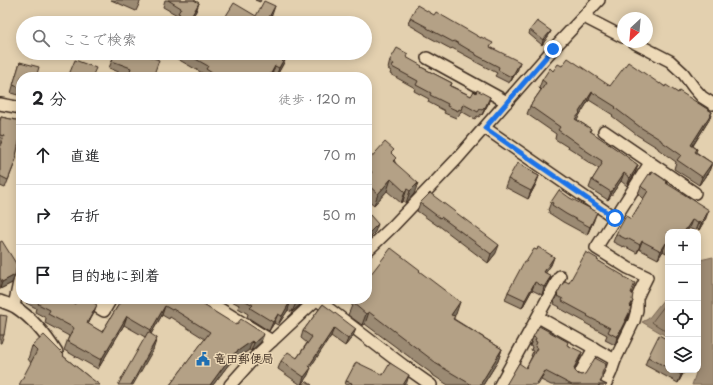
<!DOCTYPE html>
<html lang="ja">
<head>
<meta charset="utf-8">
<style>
	:root { --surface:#fff; --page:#f2f2f2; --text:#202124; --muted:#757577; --line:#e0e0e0 }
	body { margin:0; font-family:"Playpen Sans","Klee One",sans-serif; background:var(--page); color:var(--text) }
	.controls { position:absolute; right:12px; bottom:12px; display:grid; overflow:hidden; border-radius:8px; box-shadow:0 2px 10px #0003 }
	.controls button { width:36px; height:36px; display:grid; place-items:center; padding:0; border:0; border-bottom:1px solid var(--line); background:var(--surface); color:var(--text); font:20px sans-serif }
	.compass { position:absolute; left:617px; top:12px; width:36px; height:36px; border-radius:50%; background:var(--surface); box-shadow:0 2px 10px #0003; rotate:206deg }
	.stop { position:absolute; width:12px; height:12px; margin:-9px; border:3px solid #1a73e8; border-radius:50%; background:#fff }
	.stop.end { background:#1a73e8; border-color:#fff; box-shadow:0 1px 4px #0008 }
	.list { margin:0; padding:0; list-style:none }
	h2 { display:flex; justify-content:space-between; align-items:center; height:52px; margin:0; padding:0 16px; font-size:17px }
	h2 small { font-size:13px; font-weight:400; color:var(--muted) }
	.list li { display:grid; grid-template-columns:26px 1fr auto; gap:12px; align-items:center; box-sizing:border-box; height:60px; padding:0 16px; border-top:1px solid var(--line) }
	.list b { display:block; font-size:15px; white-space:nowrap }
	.list em { font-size:13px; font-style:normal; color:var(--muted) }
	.icon { flex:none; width:22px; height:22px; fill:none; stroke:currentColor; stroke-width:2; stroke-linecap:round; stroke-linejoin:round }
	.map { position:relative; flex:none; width:713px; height:385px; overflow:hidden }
	.search { position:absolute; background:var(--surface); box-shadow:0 2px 10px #0003; left:16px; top:16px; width:356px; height:44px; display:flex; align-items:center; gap:10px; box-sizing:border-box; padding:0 14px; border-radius:22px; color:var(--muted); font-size:15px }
	.panel { position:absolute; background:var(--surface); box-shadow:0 2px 10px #0003; left:16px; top:72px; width:356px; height:232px; border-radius:16px }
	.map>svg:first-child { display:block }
</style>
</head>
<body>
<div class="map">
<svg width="713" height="385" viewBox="0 0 713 385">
	<rect width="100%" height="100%" fill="#e3d0af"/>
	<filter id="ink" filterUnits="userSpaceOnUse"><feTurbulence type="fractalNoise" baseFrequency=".025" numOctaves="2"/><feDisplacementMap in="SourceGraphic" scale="8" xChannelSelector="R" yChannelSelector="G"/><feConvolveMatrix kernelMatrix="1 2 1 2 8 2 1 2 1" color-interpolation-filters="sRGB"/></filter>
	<g filter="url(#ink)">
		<!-- water -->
		<g fill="#a08d75" stroke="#786552">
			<path d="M 713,257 L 713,385 L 692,385 L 697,370 L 698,370 L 698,262 L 700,260 Z"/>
			<path d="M 668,294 L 668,337 L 642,322 L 648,319 Z"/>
		</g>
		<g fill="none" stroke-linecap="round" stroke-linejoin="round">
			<!-- shore -->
			<path stroke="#635241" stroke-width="1" d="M 668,301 L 652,322 L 653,323 L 668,332"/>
			<!-- minor casing -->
			<g stroke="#3b2a1e" stroke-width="14">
				<g id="minor">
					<path d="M 584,17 L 623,37"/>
					<path d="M 633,42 L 670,61 L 683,73 L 694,88 L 702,97 L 713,104"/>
					<path d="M 427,58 L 507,102"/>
					<path d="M 0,104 L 21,108"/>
					<path d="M 485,128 L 615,218"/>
					<path d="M 604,131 L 695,193"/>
					<path d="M 367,251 L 393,226 L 456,160 L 553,49 L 599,0"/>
					<path d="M 83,299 L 104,311 L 111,299"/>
					<path d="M 204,299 L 272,341"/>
					<path d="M 316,299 L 404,366 L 431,385"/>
					<path d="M 0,301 C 5,303 10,304 15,307 C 32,318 46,335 57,353"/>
					<path d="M 14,306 L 21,273"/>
					<path d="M 538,317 L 615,360 L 634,321 L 637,310 L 637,298 L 641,289 L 647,277 L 628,268 L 596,248 L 650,163"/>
					<path d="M 578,377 L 594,348"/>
					<path d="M 230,385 L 256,356 L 317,299"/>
					<path d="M 500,385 L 560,276"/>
					<path d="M 605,385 L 611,372 L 615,360"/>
				</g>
			</g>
			<!-- minor -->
			<use href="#minor" stroke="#eedab8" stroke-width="11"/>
		</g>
		<!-- wall -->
		<g fill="#9b8a73" stroke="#3b2a1e">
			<path d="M 111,0 L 141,0 L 136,11 Z"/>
			<path d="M 165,0 L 194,0 L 199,3 L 196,11 L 189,23 L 176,23 L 176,22 L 175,21 L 177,15 L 163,7 Z"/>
			<path d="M 255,0 L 261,0 L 260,2 Z"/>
			<path d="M 272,15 L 267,23 L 223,23 L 224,19 Z"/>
			<path d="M 410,18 L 491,47 L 518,69 L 511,81 L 510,81 L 509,83 L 495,76 L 497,73 L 474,61 L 474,60 L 452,48 L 451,49 L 425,35 L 425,34 L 408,24 Z"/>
			<path d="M 530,30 L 551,31 L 549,35 L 542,45 L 529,34 Z"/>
			<path d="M 102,53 L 141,53 L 128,76 L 109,68 L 113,58 L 102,54 Z"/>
			<path d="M 167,53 L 215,53 L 218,55 L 288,55 L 276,77 L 272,74 L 270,77 L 203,77 L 204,74 Z"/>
			<path d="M 408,54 L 407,58 L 421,67 L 452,83 L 451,86 L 471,96 L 476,93 L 490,97 L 488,104 L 482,115 L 481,114 L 479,117 L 477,116 L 475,119 L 461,111 L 458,117 L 457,116 L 456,118 L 444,113 L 445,111 L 428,102 L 429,99 L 414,91 L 415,88 L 390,74 L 391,71 L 388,69 L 390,60 Z"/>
			<path d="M 20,62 L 37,74 L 21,77 L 21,96 L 11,93 Z"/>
			<path d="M 562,66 L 610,86 L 660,84 L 678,93 L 712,112 L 709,120 L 693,146 L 697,149 L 696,152 L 712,163 L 709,171 L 699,185 L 674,169 L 676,162 L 658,149 L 658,148 L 637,135 L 612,116 L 613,115 L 589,100 L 579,116 L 577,120 L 591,129 L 590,131 L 638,165 L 635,173 L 627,186 L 621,181 L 608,200 L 589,188 L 592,180 L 599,169 L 582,158 L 582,156 L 555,139 L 556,134 L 527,114 L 530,106 L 541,90 L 539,88 L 542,80 L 553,71 Z"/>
			<path d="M 1,117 L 21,121 L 21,141 L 19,141 L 14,165 L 5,188 L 0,186 L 0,146 L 1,144 L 0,144 L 0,119 Z"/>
			<path d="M 392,154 L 395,162 L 414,194 L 406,203 L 403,201 L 401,203 L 387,191 L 374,205 L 367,199 L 367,162 Z"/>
			<path d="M 533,173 L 539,176 L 536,184 L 528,199 L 505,187 L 508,179 Z"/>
			<path d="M 651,175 L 665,181 L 666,183 L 706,218 L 699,230 L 697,229 L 695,231 L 689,228 L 668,232 L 668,249 L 666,253 L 663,251 L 658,259 L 639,249 L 637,253 L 624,246 L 623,247 L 613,242 L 616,234 L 631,219 L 643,199 L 640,196 L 640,195 L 638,194 L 641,186 Z"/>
			<path d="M 570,198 L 594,220 L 587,235 L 563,222 L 549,213 L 549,211 L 548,210 L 551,202 Z"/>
			<path d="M 420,203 L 496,253 L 488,263 L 438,225 L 438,226 L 417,211 Z"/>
			<path d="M 0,242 L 15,275 L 12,283 L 0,289 Z"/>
			<path d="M 537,250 L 554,257 L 551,265 L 545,273 L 551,276 L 548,284 L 542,295 L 532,290 L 522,308 L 505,300 L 508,292 L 526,262 Z"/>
			<path d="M 597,260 L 624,277 L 631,293 L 632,300 L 633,301 L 631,307 L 630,311 L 627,319 L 615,345 L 605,340 L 607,335 L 585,323 L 585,322 L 559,308 L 560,307 L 554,304 L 555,302 L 554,302 L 557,294 L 564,283 L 569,283 Z"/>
			<path d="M 419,271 L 456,314 L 454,316 L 454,319 L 502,349 L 498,361 L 483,385 L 448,385 L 431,374 L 431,373 L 365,324 L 362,325 L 348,315 L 353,303 L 355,299 L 367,299 Z"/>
			<path d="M 28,299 L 66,299 L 75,304 L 97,305 L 94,313 L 88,324 L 102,332 L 122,299 L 194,299 L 261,342 L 251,351 L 249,350 L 229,364 L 213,385 L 170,385 L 205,339 L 170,317 L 169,319 L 162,315 L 151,334 L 153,350 L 145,337 L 124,325 L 98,369 L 64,350 L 69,336 L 45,323 L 46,318 L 35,312 L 36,308 L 26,303 Z"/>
			<path d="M 228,299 L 304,299 L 301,304 L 292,312 L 288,310 L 278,325 L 274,323 L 269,331 L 247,317 L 248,314 L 238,308 L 239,305 Z"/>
			<path d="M 323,304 L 353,336 L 345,346 L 331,336 L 310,367 L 308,375 L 301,385 L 278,369 L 281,361 L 297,358 L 307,343 L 301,338 L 303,331 Z"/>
			<path d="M 0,315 L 4,335 L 1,343 L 0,343 Z"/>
			<path d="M 533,337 L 567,345 L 579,361 L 575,369 L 575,371 L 578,374 L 581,375 L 602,375 L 602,379 L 601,382 L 607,385 L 551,385 L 541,380 L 526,368 L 532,356 L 531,356 L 533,351 L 531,350 L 532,347 L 530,346 Z"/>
			<path d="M 668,340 L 668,370 L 685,370 L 678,383 L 645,365 L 648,357 Z"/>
			<path d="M 32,346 L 63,356 L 89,377 L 31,363 L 28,359 Z"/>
			<path d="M 383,375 L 406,385 L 345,385 L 346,381 Z"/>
		</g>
		<!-- shaded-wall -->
		<g fill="#7e715e" stroke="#3b2a1e">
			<path d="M 199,3 L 196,11 L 189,23 L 187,23 Z"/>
			<path d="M 275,6 L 272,15 L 267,23 L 266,23 Z"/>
			<path d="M 551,31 L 549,35 L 542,45 L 543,40 Z"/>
			<path d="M 287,53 L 289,53 L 288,55 L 276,77 L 279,68 Z"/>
			<path d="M 520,62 L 518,69 L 511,81 L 513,75 Z"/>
			<path d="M 275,66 L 272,74 L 270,77 L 269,77 Z"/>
			<path d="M 592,92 L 589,100 L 579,116 L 577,121 L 575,119 L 579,112 Z"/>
			<path d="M 490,97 L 488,104 L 482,115 L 485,108 Z"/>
			<path d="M 712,112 L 709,120 L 688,153 L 691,145 Z"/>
			<path d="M 712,163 L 709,171 L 699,185 L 702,177 Z"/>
			<path d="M 638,165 L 635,173 L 627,186 L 630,178 Z"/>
			<path d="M 624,173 L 621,181 L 608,200 L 611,192 Z"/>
			<path d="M 539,176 L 536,184 L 528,199 L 531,191 Z"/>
			<path d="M 391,179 L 387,191 L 374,205 L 378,194 Z"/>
			<path d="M 418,183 L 414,194 L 406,203 L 410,191 Z"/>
			<path d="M 407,189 L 403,201 L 401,203 L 405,192 Z"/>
			<path d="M 709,210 L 706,218 L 699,230 L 702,222 Z"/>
			<path d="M 597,212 L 594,220 L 587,235 L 590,227 Z"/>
			<path d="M 692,220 L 689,228 L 687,232 L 684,232 Z"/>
			<path d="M 700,221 L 697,229 L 695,231 L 698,223 Z"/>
			<path d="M 378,224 L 375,232 L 367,240 L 367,235 Z"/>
			<path d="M 642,241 L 639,249 L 637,253 L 640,245 Z"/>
			<path d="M 666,243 L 663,251 L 658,259 L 661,251 Z"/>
			<path d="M 499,245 L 496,253 L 488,263 L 491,254 Z"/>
			<path d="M 554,257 L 551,265 L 541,280 L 544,272 Z"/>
			<path d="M 15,275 L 12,283 L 0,289 L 2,282 Z"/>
			<path d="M 551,276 L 548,284 L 542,295 L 544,287 Z"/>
			<path d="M 535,282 L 532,290 L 522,308 L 525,300 Z"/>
			<path d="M 300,299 L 304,299 L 301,304 L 292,312 L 296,303 Z"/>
			<path d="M 291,300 L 288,310 L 278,325 L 282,316 Z"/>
			<path d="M 460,302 L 456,314 L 447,326 L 451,315 Z"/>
			<path d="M 97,305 L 94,313 L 84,332 L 87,323 Z"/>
			<path d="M 165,306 L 162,315 L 148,339 L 151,330 Z"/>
			<path d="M 630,311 L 627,319 L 615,345 L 617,337 Z"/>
			<path d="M 369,312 L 365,324 L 362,325 L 366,314 Z"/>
			<path d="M 278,314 L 274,323 L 269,331 L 273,322 Z"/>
			<path d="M 127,316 L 124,325 L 98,369 L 101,360 Z"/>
			<path d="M 334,328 L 331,336 L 306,374 L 309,366 Z"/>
			<path d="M 356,329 L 353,336 L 345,346 L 348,339 Z"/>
			<path d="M 264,334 L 261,342 L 251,351 L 254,343 Z"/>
			<path d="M 157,338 L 153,350 L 133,385 L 131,385 Z"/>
			<path d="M 252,341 L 249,350 L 229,364 L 213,385 L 210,385 L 232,355 Z"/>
			<path d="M 502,349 L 498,361 L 483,385 L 480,385 Z"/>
			<path d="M 582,352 L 579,361 L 571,377 L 574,368 Z"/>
			<path d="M 311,368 L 308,375 L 301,385 L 304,377 Z"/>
			<path d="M 684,370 L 685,370 L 678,383 L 681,375 Z"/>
			<path d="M 545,371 L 541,380 L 538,385 L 536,385 Z"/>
			<path d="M 409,375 L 406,385 L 403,385 Z"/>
		</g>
		<!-- building -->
		<g fill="#b4a186" stroke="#3b2a1e">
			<path d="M 168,0 L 194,0 L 199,3 L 188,22 L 178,16 L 180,14 L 178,13 L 181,8 Z"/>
			<path d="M 264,1 L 275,6 L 266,23 L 232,23 L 224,19 L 234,3 L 256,16 Z"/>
			<path d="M 417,5 L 434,15 L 436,12 L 481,38 L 481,37 L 493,43 L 490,47 L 520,62 L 513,75 L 511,77 L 498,70 L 499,67 L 476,55 L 476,54 L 454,41 L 453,42 L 427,28 L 427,27 L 410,18 Z"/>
			<path d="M 128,20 L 135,23 L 127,23 Z"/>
			<path d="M 183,20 L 188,23 L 182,23 Z"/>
			<path d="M 537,21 L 551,31 L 543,40 L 530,30 Z"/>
			<path d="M 397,48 L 408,54 L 406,57 L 422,66 L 421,67 L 452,83 L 450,86 L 471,96 L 474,91 L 476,93 L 477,90 L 490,97 L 485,108 L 484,107 L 482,110 L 480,109 L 478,112 L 463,104 L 461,110 L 459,109 L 458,111 L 447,106 L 448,104 L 430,95 L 431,93 L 416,85 L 418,81 L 392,67 L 394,64 L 390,62 L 390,60 Z"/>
			<path d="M 115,53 L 141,53 L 159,60 L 153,77 L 128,77 L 131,68 L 112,61 Z"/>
			<path d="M 185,53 L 215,53 L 218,55 L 220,53 L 287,53 L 279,68 L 275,66 L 269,77 L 218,77 L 206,69 L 208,66 Z"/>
			<path d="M 568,58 L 610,86 L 628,62 L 660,84 L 660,83 L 665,87 L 666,85 L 678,93 L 679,91 L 712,112 L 691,145 L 697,149 L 695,152 L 712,163 L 702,177 L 677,160 L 681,155 L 661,141 L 661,140 L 640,127 L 615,108 L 616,107 L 592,92 L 579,112 L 580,113 L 575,119 L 591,129 L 590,131 L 622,153 L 638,165 L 630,178 L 624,173 L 611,192 L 592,180 L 602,164 L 601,163 L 602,161 L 585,150 L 585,149 L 558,130 L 560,127 L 530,106 L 546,83 L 542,80 L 550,68 L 553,71 L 558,64 L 562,66 Z"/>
			<path d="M 75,60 L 96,68 L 92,77 L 68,77 Z"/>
			<path d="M 20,62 L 39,67 L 37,74 L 45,77 L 21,77 L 21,88 L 13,85 Z"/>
			<path d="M 1,117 L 21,121 L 21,133 L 16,156 L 17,157 L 8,180 L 0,176 L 0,146 L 4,136 L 0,135 L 0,121 Z"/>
			<path d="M 385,142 L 394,150 L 391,153 L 396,158 L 393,161 L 418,183 L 410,191 L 407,189 L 405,192 L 391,179 L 378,194 L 367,184 L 367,178 L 372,172 L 367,167 L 367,162 Z"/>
			<path d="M 518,163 L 534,172 L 533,173 L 539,176 L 531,191 L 508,179 L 516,165 L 517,165 Z"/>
			<path d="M 653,172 L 665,180 L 665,181 L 667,182 L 666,183 L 709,210 L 702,222 L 700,221 L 698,223 L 692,220 L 684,232 L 668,232 L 668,244 L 666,243 L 661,251 L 642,241 L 640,245 L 627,238 L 626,239 L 616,234 L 626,216 L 631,219 L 648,191 L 643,188 L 641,186 L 649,174 L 651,175 Z"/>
			<path d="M 559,190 L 570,198 L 597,212 L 590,227 L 566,214 L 552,205 L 553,203 L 551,202 Z"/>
			<path d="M 430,193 L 499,245 L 491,254 L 441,217 L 440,218 L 420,203 Z"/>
			<path d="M 370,215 L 378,224 L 367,235 L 367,218 Z"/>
			<path d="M 2,241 L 17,265 L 15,275 L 2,282 L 0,278 L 0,242 Z"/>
			<path d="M 538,247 L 554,257 L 544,272 L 551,276 L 544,287 L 535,282 L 525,300 L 508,292 L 524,262 L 526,262 L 534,249 L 537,250 Z"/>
			<path d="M 391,248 L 420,270 L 419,271 L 460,302 L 451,315 L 455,316 L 453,319 L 502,349 L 480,385 L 472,385 L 435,363 L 435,362 L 369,312 L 366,314 L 353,303 L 356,299 L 367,299 L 367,279 Z"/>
			<path d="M 586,252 L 598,259 L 597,260 L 624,276 L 624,277 L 635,283 L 631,293 L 633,294 L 632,300 L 633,301 L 630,306 L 631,307 L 630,311 L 617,337 L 608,332 L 610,328 L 587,316 L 588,315 L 562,301 L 563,299 L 557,296 L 558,295 L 557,294 L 563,283 L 564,283 L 565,281 L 569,283 Z"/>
			<path d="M 38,299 L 66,299 L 75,304 L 78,299 L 88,299 L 97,305 L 87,323 L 102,332 L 122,299 L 194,299 L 236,325 L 241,319 L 264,334 L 254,343 L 252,341 L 232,355 L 210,385 L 170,385 L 210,332 L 173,309 L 172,310 L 165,306 L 151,330 L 127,316 L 101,360 L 67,341 L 74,328 L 48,314 L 50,310 L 38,304 L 40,300 Z"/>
			<path d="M 242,299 L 300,299 L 296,303 L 291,300 L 282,316 L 278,314 L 273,322 L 250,308 L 253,305 Z"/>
			<path d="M 323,304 L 356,329 L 348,339 L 334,328 L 309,366 L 311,368 L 304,377 L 281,361 L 288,352 L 297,358 L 312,337 L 303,331 Z"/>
			<path d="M 0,315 L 7,316 L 4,335 L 0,335 Z"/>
			<path d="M 539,326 L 568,342 L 567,345 L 582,352 L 574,368 L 575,371 L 578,374 L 581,375 L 585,374 L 595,358 L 606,364 L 602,373 L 602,379 L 600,382 L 607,385 L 572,385 L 545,371 L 536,385 L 506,385 L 519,363 L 526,368 L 537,348 L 535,347 L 537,342 L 535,341 L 536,338 L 533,337 Z"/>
			<path d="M 148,332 L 157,338 L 131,385 L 118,385 Z"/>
			<path d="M 44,335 L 64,355 L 63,356 L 89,377 L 100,385 L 19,385 L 37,351 L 32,346 Z"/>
			<path d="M 659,335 L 668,340 L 668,368 L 648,357 Z"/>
			<path d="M 356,362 L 383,375 L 390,363 L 409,375 L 403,385 L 351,385 L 352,383 L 346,381 Z"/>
			<path d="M 673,370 L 684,370 L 681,375 Z"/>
			<path d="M 306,381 L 312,385 L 303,385 Z"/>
		</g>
	</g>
	<g fill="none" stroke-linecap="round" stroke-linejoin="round" filter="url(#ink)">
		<!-- route -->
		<path stroke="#1a73e8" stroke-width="5" d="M 553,49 L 485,128 L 615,218"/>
	</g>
	<!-- icons -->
	<defs>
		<g id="civic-bare" transform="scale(1.08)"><path d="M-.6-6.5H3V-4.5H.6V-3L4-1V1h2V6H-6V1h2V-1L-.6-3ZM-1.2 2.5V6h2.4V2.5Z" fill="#1f6fb2" stroke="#eedab8" stroke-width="2.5" paint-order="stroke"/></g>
	</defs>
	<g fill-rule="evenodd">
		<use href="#civic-bare" x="203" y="359"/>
	</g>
	<g text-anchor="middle" stroke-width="3" stroke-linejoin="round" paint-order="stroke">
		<!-- poi labels -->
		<g font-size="12" font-weight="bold" fill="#3b2a1e" stroke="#eedab8" text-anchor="start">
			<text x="214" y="363">竜田郵便局</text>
		</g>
	</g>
</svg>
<div class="controls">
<button>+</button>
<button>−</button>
<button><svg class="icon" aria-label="locate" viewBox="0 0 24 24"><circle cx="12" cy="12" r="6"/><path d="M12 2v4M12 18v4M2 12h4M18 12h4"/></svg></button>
<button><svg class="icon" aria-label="layers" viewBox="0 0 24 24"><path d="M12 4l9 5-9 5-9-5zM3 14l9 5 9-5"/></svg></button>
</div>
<svg class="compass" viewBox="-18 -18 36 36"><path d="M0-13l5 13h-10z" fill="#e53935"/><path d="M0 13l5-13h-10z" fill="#757577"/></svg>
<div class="stop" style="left:615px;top:218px"></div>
<div class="stop end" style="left:553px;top:49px"></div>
<div class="search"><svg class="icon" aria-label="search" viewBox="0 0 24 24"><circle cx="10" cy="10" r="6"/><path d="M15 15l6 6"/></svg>ここで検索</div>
<section class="panel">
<h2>2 分<small>徒歩 · 120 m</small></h2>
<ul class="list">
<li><svg class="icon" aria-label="ahead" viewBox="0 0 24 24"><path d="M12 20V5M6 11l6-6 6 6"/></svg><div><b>直進</b></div><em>70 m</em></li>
<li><svg class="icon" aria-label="right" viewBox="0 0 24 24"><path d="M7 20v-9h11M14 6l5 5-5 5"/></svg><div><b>右折</b></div><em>50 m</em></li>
<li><svg class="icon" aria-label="arrive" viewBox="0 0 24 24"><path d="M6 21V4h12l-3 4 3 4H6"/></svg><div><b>目的地に到着</b></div></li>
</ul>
</section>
</div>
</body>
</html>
